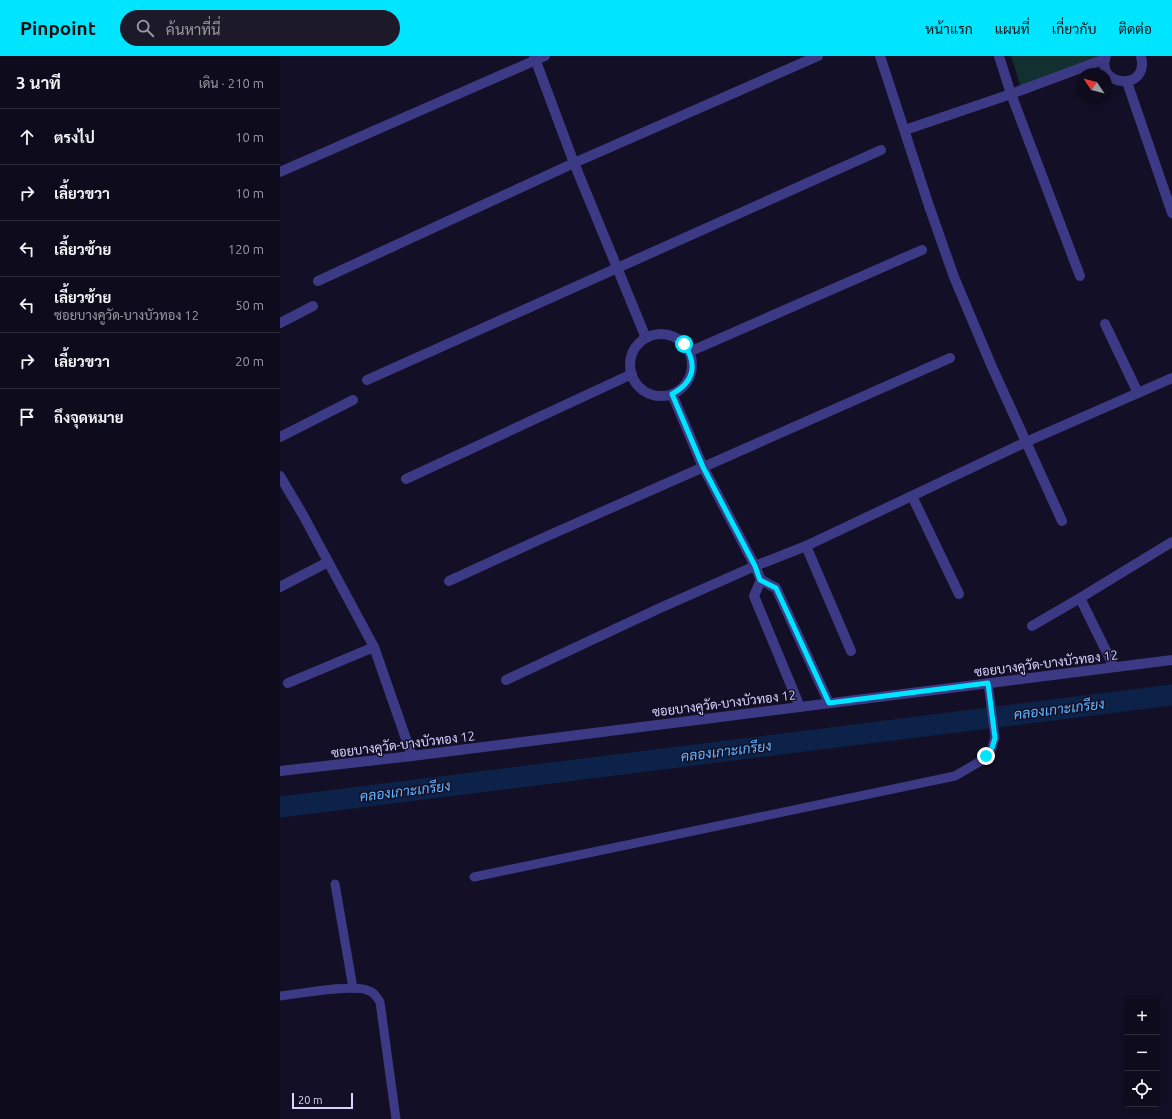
<!DOCTYPE html>
<html lang="th">
<head>
<meta charset="utf-8">
<style>
	:root { --surface:#0e0b1c; --page:#1c1929; --text:#f1f3f6; --muted:#9b9ba3; --line:#2e2b3b; --accent:#00e5ff }
	body { margin:0; font-family:Ubuntu,Sarabun,sans-serif; background:var(--page); color:var(--text) }
	.controls { position:absolute; right:12px; bottom:12px; display:grid; overflow:hidden; border-radius:4px; box-shadow:0 2px 10px #0003 }
	.controls button { width:36px; height:36px; display:grid; place-items:center; padding:0; border:0; border-bottom:1px solid var(--line); background:var(--surface); color:var(--text); font:20px sans-serif }
	.compass { position:absolute; left:796px; top:12px; width:36px; height:36px; border-radius:50%; background:var(--surface); box-shadow:0 2px 10px #0003; rotate:305deg }
	.scale { position:absolute; left:12px; bottom:10px; width:61px; box-sizing:border-box; padding-left:4px; border:2px solid #d9d4ff; border-top:0; font-size:11px; line-height:14px; white-space:nowrap; color:#d9d4ff; -webkit-text-stroke:3px #130f26; paint-order:stroke }
	.stop { position:absolute; width:12px; height:12px; margin:-9px; border:3px solid #00e5ff; border-radius:50%; background:#fff }
	.stop.end { background:#00e5ff; border-color:#fff; box-shadow:0 1px 4px #0008 }
	.list { margin:0; padding:0; list-style:none }
	h2 { display:flex; justify-content:space-between; align-items:center; height:52px; margin:0; padding:0 16px; font-size:17px }
	h2 small { font-size:13px; font-weight:400; color:var(--muted) }
	.list li { display:grid; grid-template-columns:26px 1fr auto; gap:12px; align-items:center; box-sizing:border-box; height:56px; padding:0 16px; border-top:1px solid var(--line) }
	.list b { display:block; font-size:15px; white-space:nowrap }
	.list p { margin:0; font-size:13px; white-space:nowrap; color:var(--muted) }
	.list em { font-size:13px; font-style:normal; color:var(--muted) }
	.icon { flex:none; width:22px; height:22px; fill:none; stroke:currentColor; stroke-width:2; stroke-linecap:round; stroke-linejoin:round }
	.map { position:relative; flex:none; width:892px; height:1063px; overflow:hidden }
	header { display:flex; align-items:center; gap:24px; box-sizing:border-box; height:56px; padding:0 20px; background:var(--accent); color:#111 }
	header strong { font-size:19px }
	nav { display:flex; gap:22px; margin-inline-start:auto; font-size:14px }
	.search { width:280px; height:36px; background:var(--page); display:flex; align-items:center; gap:10px; box-sizing:border-box; padding:0 14px; border-radius:22px; color:var(--muted); font-size:15px }
	main { display:flex }
	aside { flex:1; background:var(--surface) }
	.map>svg:first-child { display:block }
</style>
</head>
<body>
<header>
<strong>Pinpoint</strong>
<div class="search"><svg class="icon" aria-label="search" viewBox="0 0 24 24"><circle cx="10" cy="10" r="6"/><path d="M15 15l6 6"/></svg>ค้นหาที่นี่</div>
<nav><a>หน้าแรก</a><a>แผนที่</a><a>เกี่ยวกับ</a><a>ติดต่อ</a></nav>
</header>
<main>
<aside>
<h2>3 นาที<small>เดิน · 210 m</small></h2>
<ul class="list">
<li><svg class="icon" aria-label="ahead" viewBox="0 0 24 24"><path d="M12 20V5M6 11l6-6 6 6"/></svg><div><b>ตรงไป</b></div><em>10 m</em></li>
<li><svg class="icon" aria-label="right" viewBox="0 0 24 24"><path d="M7 20v-9h11M14 6l5 5-5 5"/></svg><div><b>เลี้ยวขวา</b></div><em>10 m</em></li>
<li><svg class="icon" aria-label="left" viewBox="0 0 24 24"><path d="M17 20v-9H6M10 6l-5 5 5 5"/></svg><div><b>เลี้ยวซ้าย</b></div><em>120 m</em></li>
<li><svg class="icon" aria-label="left" viewBox="0 0 24 24"><path d="M17 20v-9H6M10 6l-5 5 5 5"/></svg><div><b>เลี้ยวซ้าย</b><p>ซอยบางคูวัด-บางบัวทอง 12</p></div><em>50 m</em></li>
<li><svg class="icon" aria-label="right" viewBox="0 0 24 24"><path d="M7 20v-9h11M14 6l5 5-5 5"/></svg><div><b>เลี้ยวขวา</b></div><em>20 m</em></li>
<li><svg class="icon" aria-label="arrive" viewBox="0 0 24 24"><path d="M6 21V4h12l-3 4 3 4H6"/></svg><div><b>ถึงจุดหมาย</b></div></li>
</ul>
</aside>
<div class="map">
<svg width="892" height="1063" viewBox="0 0 892 1063">
	<rect width="100%" height="100%" fill="#130f26"/>
	<!-- green -->
	<path fill="#12302f" d="M 731,0 L 827,0 L 742,35 Z"/>
	<g fill="none" stroke-linecap="round" stroke-linejoin="round">
		<!-- canal -->
		<path stroke="#0c2248" stroke-width="21" d="M 0,751 L 892,639"/>
		<!-- lane -->
		<g stroke="#3d3a85" stroke-width="9">
			<path d="M 194,821 L 675,720 L 699,706 L 706,700 L 712,692 L 715,681 L 708,627"/>
			<path d="M 55,828 L 73,932"/>
			<path d="M 0,940 C 19,938 71,928 87,934 C 94,936 96,940 100,946 L 116,1063"/>
		</g>
		<!-- street -->
		<g stroke="#3d3a85" stroke-width="10">
			<path d="M 254,0 L 294,107 L 366,282"/>
			<path d="M 600,0 L 649,150 L 674,221 L 712,311 L 782,465"/>
			<path d="M 719,0 L 731,38 L 800,220"/>
			<path d="M 826,0 C 814,30 870,37 861,0"/>
			<path d="M 847,26 L 892,157"/>
			<path d="M 625,74 L 731,38 L 825,3"/>
			<path d="M 0,116 L 265,0"/>
			<path d="M 38,225 L 294,107 L 538,0"/>
			<path d="M 0,267 L 33,250"/>
			<path d="M 825,268 L 858,337"/>
			<circle cx="381" cy="309" r="31"/>
			<path d="M 409,296 L 642,194"/>
			<path d="M 87,324 L 601,94"/>
			<path d="M 392,338 L 423,411 L 475,510 L 481,524 L 496,532 L 549,647"/>
			<path d="M 0,381 L 73,344"/>
			<path d="M 0,420 L 23,459 L 94,591 L 132,700"/>
			<path d="M 126,423 L 352,318"/>
			<path d="M 632,440 L 679,538"/>
			<path d="M 526,490 L 571,595"/>
			<path d="M 481,524 L 474,540 L 520,651"/>
			<path d="M 169,525 L 263,482 L 670,302"/>
			<path d="M 0,531 L 48,506"/>
			<path d="M 752,570 L 800,542"/>
			<path d="M 834,611 L 800,542 L 892,486"/>
			<path d="M 226,624 L 380,552 L 475,510 L 526,490 L 746,386 L 892,322"/>
			<path d="M 8,627 L 94,591"/>
			<path d="M 0,715 L 132,700 L 892,604"/>
		</g>
	</g>
	<g fill="none" stroke-linecap="round" stroke-linejoin="round">
		<!-- route -->
		<path stroke="#00e5ff" stroke-width="5" d="M 404,288 C 418,309 414,326 392,338 L 423,411 L 475,510 L 480,524 L 496,532 L 549,647 L 708,627 L 715,682 L 712,692 L 706,700"/>
	</g>
	<g text-anchor="middle" stroke-width="3" stroke-linejoin="round" paint-order="stroke">
		<!-- street labels -->
		<g font-size="13" fill="#d9d4ff" stroke="#130f26">
			<text transform="translate(766 607) rotate(-7)" y="5">ซอยบางคูวัด-บางบัวทอง 12</text>
			<text transform="translate(444 647) rotate(-7)" y="5">ซอยบางคูวัด-บางบัวทอง 12</text>
			<text transform="translate(123 688) rotate(-7)" y="5">ซอยบางคูวัด-บางบัวทอง 12</text>
		</g>
		<!-- water labels -->
		<g font-size="14" font-style="italic" fill="#62b6ff" stroke="#130f26">
			<text transform="translate(779 653) rotate(-7)" y="5">คลองเกาะเกรียง</text>
			<text transform="translate(446 695) rotate(-7)" y="5">คลองเกาะเกรียง</text>
			<text transform="translate(125 735) rotate(-7)" y="5">คลองเกาะเกรียง</text>
		</g>
	</g>
</svg>
<div class="controls">
<button>+</button>
<button>−</button>
<button><svg class="icon" aria-label="locate" viewBox="0 0 24 24"><circle cx="12" cy="12" r="6"/><path d="M12 2v4M12 18v4M2 12h4M18 12h4"/></svg></button>
</div>
<svg class="compass" viewBox="-18 -18 36 36"><path d="M0-13l5 13h-10z" fill="#e53935"/><path d="M0 13l5-13h-10z" fill="#9b9ba3"/></svg>
<div class="scale">20 m</div>
<div class="stop" style="left:404px;top:288px"></div>
<div class="stop end" style="left:706px;top:700px"></div>
</div>
</main>
</body>
</html>
